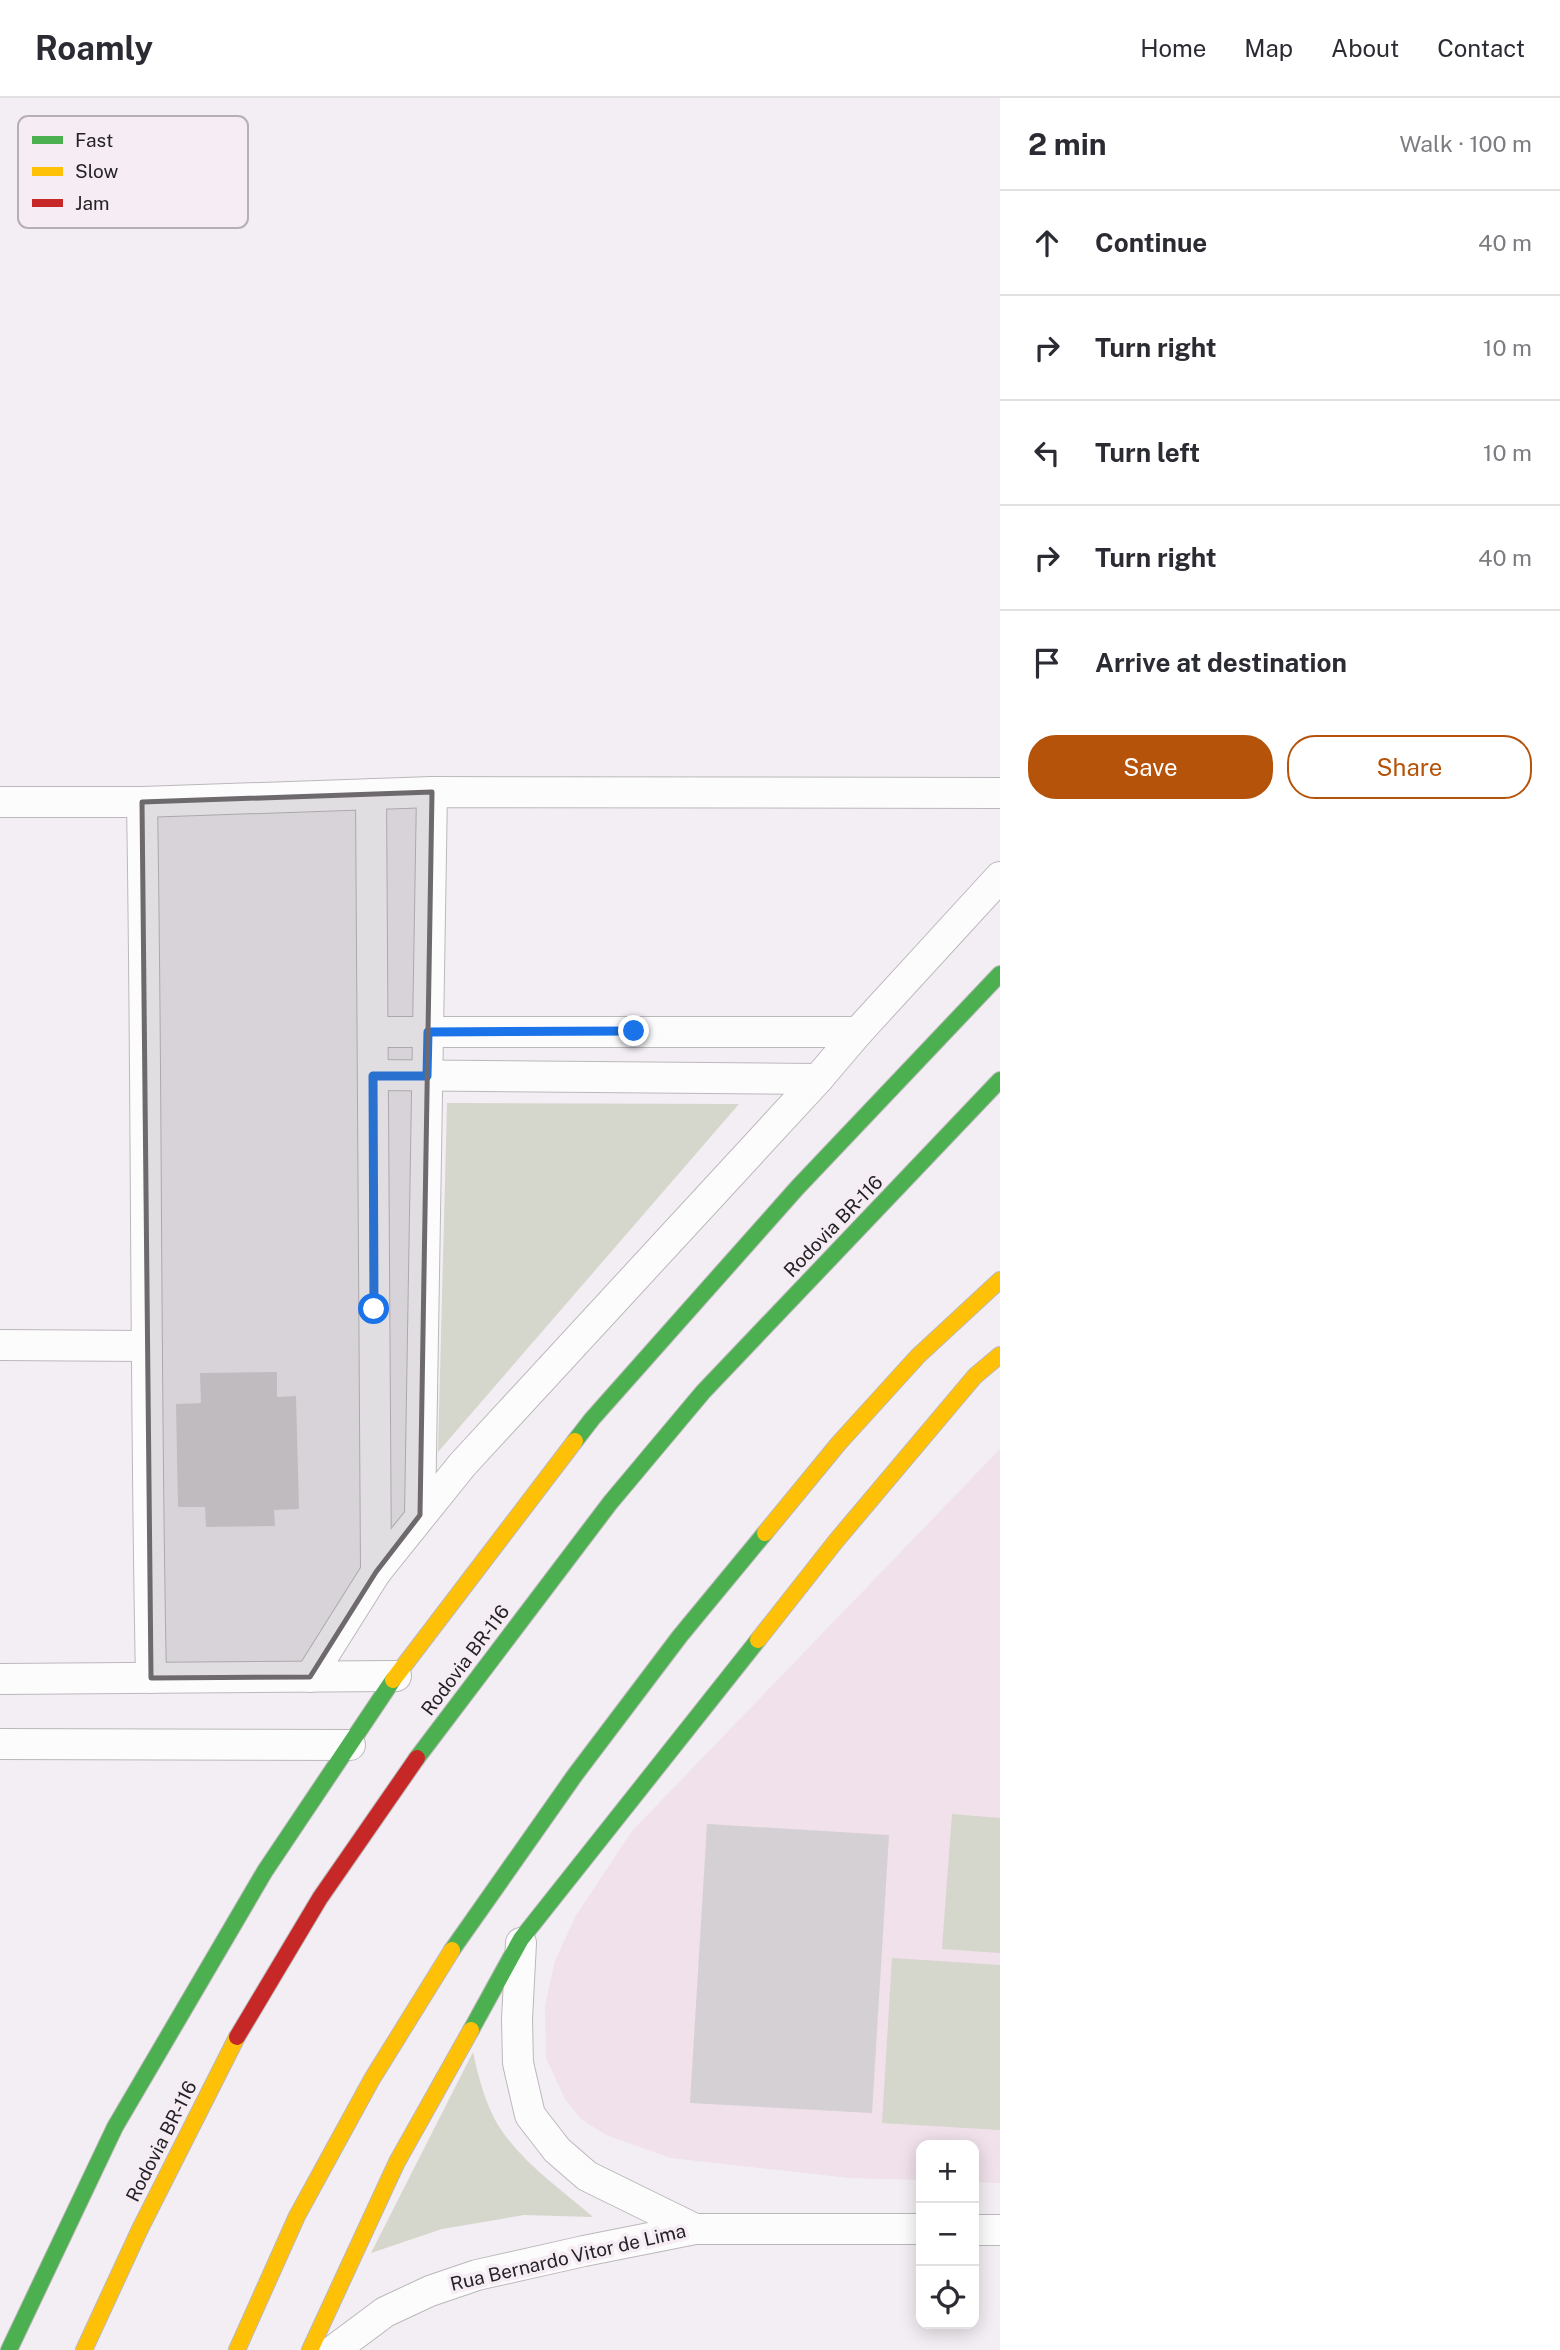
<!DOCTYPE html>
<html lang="en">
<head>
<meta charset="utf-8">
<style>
	:root { --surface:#fff; --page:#f7f7f7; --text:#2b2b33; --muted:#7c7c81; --line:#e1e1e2; --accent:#b45309 }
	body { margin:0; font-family:"Public Sans",sans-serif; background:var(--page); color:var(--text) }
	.controls { position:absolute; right:21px; bottom:21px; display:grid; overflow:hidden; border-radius:14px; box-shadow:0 4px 18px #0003 }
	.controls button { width:63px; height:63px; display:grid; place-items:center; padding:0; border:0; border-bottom:2px solid var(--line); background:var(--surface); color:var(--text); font:35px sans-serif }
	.stop { position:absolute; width:21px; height:21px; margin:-16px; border:5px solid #1a73e8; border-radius:50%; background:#fff }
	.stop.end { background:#1a73e8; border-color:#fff; box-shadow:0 2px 7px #0008 }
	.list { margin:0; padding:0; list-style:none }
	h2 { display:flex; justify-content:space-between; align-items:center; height:91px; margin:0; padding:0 28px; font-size:30px }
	h2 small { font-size:23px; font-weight:400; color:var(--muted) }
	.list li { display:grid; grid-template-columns:46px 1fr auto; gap:21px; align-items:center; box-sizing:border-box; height:105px; padding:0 28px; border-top:2px solid var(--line) }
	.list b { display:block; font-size:26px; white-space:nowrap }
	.list em { font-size:23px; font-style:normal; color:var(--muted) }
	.actions { display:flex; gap:14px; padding:21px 28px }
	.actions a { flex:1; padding:16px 0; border:2px solid var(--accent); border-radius:28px; text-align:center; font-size:24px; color:var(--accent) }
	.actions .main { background:var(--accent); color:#fff }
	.icon { flex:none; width:38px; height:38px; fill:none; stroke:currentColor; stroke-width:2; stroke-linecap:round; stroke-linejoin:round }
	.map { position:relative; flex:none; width:1000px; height:2252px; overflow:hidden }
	header { display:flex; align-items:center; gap:42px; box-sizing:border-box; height:98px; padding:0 35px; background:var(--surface); border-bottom:2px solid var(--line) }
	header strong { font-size:33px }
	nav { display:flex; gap:38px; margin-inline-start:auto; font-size:24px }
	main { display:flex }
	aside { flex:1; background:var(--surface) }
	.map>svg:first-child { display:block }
</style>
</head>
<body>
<header>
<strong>Roamly</strong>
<nav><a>Home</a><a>Map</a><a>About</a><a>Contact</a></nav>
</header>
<main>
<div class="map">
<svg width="1000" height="2252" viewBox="0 0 1000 2252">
	<rect width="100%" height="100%" fill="#f3eef3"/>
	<!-- industrial -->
	<path fill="#f0e1ea" d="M 1000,1351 L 1000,2085 L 974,2084 L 974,2047 L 921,2047 L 921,2082 L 850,2080 L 671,2060 L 606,2037 L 581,2021 L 565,2001 L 546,1960 L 545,1908 L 555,1863 L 575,1819 L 632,1733 Z"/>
	<!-- green -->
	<g fill="#d5d6cc">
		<path d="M 447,1005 L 739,1006 L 438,1354 Z"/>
		<path d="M 952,1716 L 1000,1720 L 1000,1855 L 942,1851 Z"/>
		<path d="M 892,1860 L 1000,1867 L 1000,2032 L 882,2025 Z"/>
		<path d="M 473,1954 C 479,1982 487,2013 504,2036 C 528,2069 563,2093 593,2119 L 524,2117 L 442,2131 L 371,2155 Z"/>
	</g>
	<!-- building -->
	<g fill="#d4d0d4">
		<path d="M 277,1274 L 277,1299 L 296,1298 L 299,1411 L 274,1412 L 275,1428 L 206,1429 L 205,1409 L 178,1409 L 176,1306 L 201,1305 L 200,1275 Z"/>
		<path d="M 707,1726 L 889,1737 L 872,2015 L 690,2005 Z"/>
	</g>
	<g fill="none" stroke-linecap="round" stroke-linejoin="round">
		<!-- street casing -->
		<g stroke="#bbb8bb" stroke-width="32">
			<g id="street">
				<path d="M 371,696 L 376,1474"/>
				<path d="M 0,704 L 142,704 L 432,694 L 1000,695"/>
				<path d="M 142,704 C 147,996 145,1288 151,1580"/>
				<path d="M 373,934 L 858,934"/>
				<path d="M 373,977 L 818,981"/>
				<path d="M 0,1247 L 147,1248"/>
				<path d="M 420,1417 L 432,694"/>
				<path d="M 310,1579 L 376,1474 L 462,1367 L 818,981 L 858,934 L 1000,779"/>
				<path d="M 0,1581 L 396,1578"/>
				<path d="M 0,1646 L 350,1647"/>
				<path d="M 521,1845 L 517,1921 L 518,1965 L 530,2017 L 557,2052 L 587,2078 L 695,2131"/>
				<path d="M 974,2132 L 1000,2132"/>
				<path d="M 334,2252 L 385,2214 L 430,2193 L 477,2177 L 584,2153 L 695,2131 L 921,2131"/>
			</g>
		</g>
		<!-- fast casing -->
		<g stroke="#bbb8bb" stroke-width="18">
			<g id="fast">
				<path d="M 575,1343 L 592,1321 L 797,1090 L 1000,876"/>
				<path d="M 417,1660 L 610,1405 L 703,1294 L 1000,982"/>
				<path d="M 452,1852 L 575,1677 L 680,1538 L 765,1435"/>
				<path d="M 471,1932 L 521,1841 L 758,1542"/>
				<path d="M 9,2252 L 115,2029 L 265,1773 L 393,1582"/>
			</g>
		</g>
		<!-- slow casing -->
		<g stroke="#bbb8bb" stroke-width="18">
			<g id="slow">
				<path d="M 765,1435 L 839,1345 L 918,1258 L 1000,1182"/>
				<path d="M 758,1542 L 836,1443 L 975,1278 L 1000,1257"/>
				<path d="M 393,1582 L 575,1343"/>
				<path d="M 84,2252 L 140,2131 L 237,1939"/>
				<path d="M 237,2252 L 297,2118 L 372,1981 L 452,1852"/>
				<path d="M 310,2252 L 397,2064 L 471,1932"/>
			</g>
		</g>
		<!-- jam casing -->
		<g stroke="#bbb8bb" stroke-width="18">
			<path id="jam" d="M 237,1939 L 320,1800 L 417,1660"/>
		</g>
		<!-- street -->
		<use href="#street" stroke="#fdfcfd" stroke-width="30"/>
		<!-- fast -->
		<use href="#fast" stroke="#4caf50" stroke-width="16"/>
		<!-- slow -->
		<use href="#slow" stroke="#ffc107" stroke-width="16"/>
		<!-- jam -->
		<use href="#jam" stroke="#c62828" stroke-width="16"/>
	</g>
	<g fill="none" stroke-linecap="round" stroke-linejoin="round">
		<!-- route -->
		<path stroke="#1a73e8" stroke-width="9" d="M 374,1211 L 373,978 L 427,978 L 428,934 L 634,933"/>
	</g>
	<!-- marked area -->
	<path fill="#6d696d" fill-opacity="0.2" stroke="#6d696d" stroke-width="5" stroke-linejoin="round" d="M 432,694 L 420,1417 L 376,1474 L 310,1579 L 151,1580 L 142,704 Z"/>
	<g text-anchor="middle" stroke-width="7" stroke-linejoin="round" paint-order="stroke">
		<!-- street labels -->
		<g font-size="19" fill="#252225" stroke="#f5ecf4">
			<text transform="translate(833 1128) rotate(-46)" y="7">Rodovia BR-116</text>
			<text transform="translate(465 1562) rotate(-53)" y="7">Rodovia BR-116</text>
			<text transform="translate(161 2043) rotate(-63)" y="7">Rodovia BR-116</text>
			<text transform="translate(568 2159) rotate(-13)" y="7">Rua Bernardo Vitor de Lima</text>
		</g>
	</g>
	<!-- legend -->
	<rect x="18" y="18" width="230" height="112" rx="10" fill="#f5ecf4" stroke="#b7afb6" stroke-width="2"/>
	<rect x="32" y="38" width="31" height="8" fill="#4caf50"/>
	<rect x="32" y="69" width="31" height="9" fill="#ffc107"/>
	<rect x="32" y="101" width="31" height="8" fill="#c62828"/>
	<g font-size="19" fill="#252225">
		<text x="75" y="49">Fast</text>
		<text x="75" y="80">Slow</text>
		<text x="75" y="112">Jam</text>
	</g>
</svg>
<div class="controls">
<button>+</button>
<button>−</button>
<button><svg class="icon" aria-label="locate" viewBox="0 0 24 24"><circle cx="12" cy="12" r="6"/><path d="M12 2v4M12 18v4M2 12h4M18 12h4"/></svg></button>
</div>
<div class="stop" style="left:374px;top:1211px"></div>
<div class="stop end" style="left:634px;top:933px"></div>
</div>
<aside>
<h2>2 min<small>Walk · 100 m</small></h2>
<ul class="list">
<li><svg class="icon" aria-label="ahead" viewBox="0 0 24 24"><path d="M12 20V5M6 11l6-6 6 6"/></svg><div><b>Continue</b></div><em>40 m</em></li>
<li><svg class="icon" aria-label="right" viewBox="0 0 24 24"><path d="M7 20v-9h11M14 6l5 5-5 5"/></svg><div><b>Turn right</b></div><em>10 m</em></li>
<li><svg class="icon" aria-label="left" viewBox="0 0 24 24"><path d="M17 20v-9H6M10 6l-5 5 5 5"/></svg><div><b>Turn left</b></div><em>10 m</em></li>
<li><svg class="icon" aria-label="right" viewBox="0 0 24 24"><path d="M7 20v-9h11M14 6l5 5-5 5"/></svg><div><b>Turn right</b></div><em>40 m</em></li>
<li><svg class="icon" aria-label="arrive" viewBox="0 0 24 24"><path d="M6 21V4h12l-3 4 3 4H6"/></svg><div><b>Arrive at destination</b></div></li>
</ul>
<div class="actions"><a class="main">Save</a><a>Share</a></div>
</aside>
</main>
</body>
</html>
